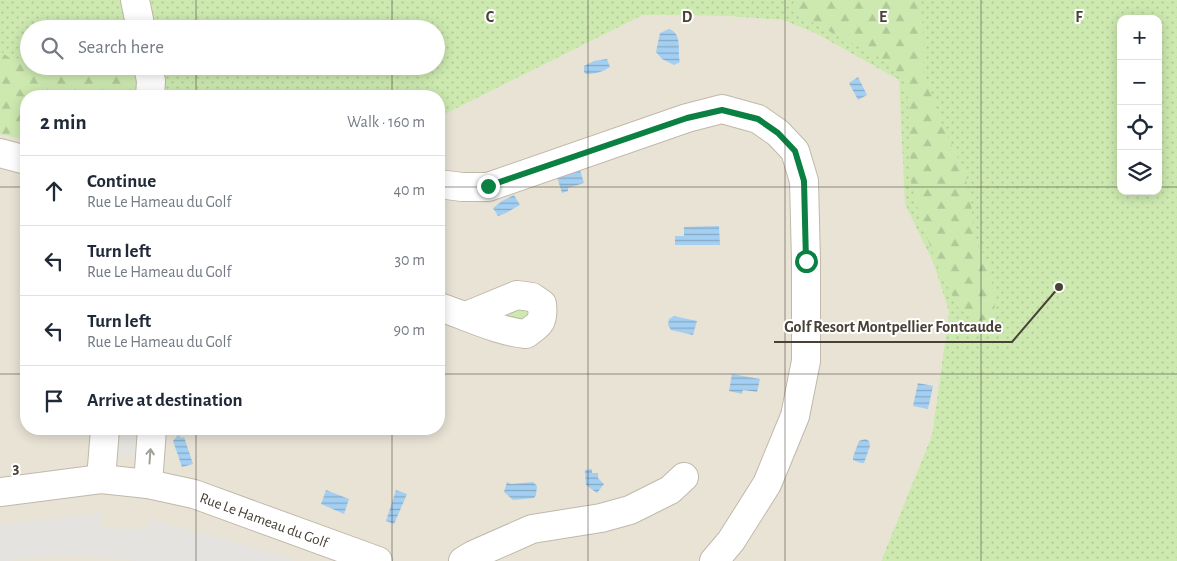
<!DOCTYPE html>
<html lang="en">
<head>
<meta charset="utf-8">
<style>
	:root { --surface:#fff; --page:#f6f6f7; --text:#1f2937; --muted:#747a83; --line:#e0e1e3 }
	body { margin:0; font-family:"Alegreya Sans",sans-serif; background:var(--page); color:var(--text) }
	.controls { position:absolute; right:15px; top:15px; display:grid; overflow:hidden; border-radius:10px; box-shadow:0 2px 12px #0003 }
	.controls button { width:45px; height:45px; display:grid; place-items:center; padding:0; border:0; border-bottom:1px solid var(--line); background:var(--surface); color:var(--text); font:25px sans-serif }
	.stop { position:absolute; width:15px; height:15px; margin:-11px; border:4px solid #0b8043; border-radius:50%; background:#fff }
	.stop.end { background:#0b8043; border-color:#fff; box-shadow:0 1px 5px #0008 }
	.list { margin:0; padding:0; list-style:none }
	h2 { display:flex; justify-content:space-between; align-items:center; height:65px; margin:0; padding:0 20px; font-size:21px }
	h2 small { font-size:16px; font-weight:400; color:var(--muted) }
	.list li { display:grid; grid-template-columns:32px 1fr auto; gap:15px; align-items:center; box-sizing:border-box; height:70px; padding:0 20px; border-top:1px solid var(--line) }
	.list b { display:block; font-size:19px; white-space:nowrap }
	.list p { margin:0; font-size:16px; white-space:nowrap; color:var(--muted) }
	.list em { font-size:16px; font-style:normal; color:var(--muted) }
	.icon { flex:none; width:28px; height:28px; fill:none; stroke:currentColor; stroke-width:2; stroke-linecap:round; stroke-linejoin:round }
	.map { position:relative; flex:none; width:1177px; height:561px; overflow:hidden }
	.search { position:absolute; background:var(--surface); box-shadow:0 2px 12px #0003; left:20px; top:20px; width:425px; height:55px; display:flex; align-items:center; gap:12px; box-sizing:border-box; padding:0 18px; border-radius:28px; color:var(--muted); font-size:19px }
	.panel { position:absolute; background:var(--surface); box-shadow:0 2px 12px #0003; left:20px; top:90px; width:425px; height:345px; border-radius:20px }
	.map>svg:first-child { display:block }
</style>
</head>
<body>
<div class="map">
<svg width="1177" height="561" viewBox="0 0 1177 561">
	<defs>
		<pattern id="grass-dots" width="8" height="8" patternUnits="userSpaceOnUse" patternTransform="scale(1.25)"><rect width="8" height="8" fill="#cde9b0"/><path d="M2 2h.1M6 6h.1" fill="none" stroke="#b1c998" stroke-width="1.8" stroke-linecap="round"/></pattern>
		<pattern id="forest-firs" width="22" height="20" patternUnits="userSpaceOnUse" patternTransform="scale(1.25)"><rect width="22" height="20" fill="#cde9b0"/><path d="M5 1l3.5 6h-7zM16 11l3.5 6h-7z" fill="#b1c998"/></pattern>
		<pattern id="park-crowns" width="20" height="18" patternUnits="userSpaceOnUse" patternTransform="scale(1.25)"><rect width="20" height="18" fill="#cde9b0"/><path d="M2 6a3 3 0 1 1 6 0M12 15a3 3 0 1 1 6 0" fill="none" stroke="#b1c998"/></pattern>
		<pattern id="water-rules" width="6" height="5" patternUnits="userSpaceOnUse" patternTransform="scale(1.25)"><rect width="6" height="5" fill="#a3cff2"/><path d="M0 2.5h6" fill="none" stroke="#87aac5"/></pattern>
	</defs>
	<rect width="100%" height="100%" fill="#f4f1e7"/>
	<!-- residential -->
	<path fill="#e8e3d5" d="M 643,15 L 725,16 L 783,20 L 817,34 L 899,80 L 902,132 L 933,262 L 949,312 L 932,435 L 881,561 L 0,561 L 0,125 L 26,130 L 26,429 L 439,429 L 439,117 Z"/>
	<!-- grass -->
	<path fill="url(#grass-dots)" fill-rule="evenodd" d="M 0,0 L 1177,0 L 1177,561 L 881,561 L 932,435 L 949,312 L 933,262 L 905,204 L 899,80 L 817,34 L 783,20 L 725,16 L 643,15 L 439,117 L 439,96 L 26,96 L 0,125 ZM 1121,19 L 1158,19 L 1158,191 L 1121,191 ZM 29,29 L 436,29 L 436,66 L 29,66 Z"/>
	<!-- forest -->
	<g fill="url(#forest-firs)">
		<path d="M 794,0 L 921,0 L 924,46 L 923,71 L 943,127 L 964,171 L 971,203 L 974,234 L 991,272 L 995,301 L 994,313 L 989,319 L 979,321 L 959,309 L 939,269 L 920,219 L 911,182 L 908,98 L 904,78 L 877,56 L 791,11 Z"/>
		<path d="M 0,51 L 11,59 L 29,58 L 29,66 L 134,66 L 135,96 L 26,96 L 26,140 L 0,134 Z"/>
	</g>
	<!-- park -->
	<path fill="url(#park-crowns)" d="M 528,305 L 532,322 L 498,320 L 497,311 Z"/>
	<!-- parking -->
	<g fill="#e5e3df">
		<path d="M 111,429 L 146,429 L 144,455 L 109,454 Z"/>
		<path d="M 101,513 L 102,528 L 148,529 L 149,519 L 292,558 L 291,561 L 136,561 L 107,557 L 75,556 L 26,557 L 10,561 L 0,561 L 0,525 Z"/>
	</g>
	<!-- water -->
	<g fill="url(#water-rules)">
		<path d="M 669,29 C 683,34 677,50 680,62 L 674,65 L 662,59 L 656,52 L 660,33 Z"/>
		<path d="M 607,59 L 610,67 C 602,72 595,74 586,74 L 584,72 L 584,66 L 594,61 Z"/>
		<path d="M 858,77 L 867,95 L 858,100 L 849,83 Z"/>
		<path d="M 580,170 L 584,183 L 568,188 L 568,191 L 562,193 L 557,177 Z"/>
		<path d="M 514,195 L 520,205 L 506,213 L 498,216 L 493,208 L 502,201 Z"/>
		<path d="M 719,226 L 720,245 L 675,245 L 675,236 L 684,236 L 684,227 Z"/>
		<path d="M 674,316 L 697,321 L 693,335 L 671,330 L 668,325 L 669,319 Z"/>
		<path d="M 732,374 L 760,379 L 757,392 L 743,390 L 742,394 L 729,391 Z"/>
		<path d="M 918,383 L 933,386 L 928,409 L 913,406 Z"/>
		<path d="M 178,435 L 182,438 L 184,437 L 193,464 L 182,467 L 173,441 Z"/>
		<path d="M 865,439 L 869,441 L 870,446 L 864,463 L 861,463 L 853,460 L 853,457 L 859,441 Z"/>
		<path d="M 592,469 L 592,473 L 598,473 L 598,478 L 604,484 L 597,493 L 586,485 L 585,470 Z"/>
		<path d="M 507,482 L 511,484 L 533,482 L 537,486 L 536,495 L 534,498 L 513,500 L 504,492 Z"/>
		<path d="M 326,490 L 349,499 L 344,514 L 321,504 Z"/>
		<path d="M 396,490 L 407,494 L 394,524 L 386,521 Z"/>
	</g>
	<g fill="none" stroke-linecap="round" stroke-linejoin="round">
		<!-- minor casing -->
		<g stroke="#c0b9aa" stroke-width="30">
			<g id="minor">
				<path d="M 135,0 L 141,29"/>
				<path d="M 148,66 L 151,81 L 150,96"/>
				<path d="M 0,153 L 26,160"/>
				<path d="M 439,184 L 462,187 L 488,187 L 687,118 L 722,109 L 758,119 L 778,133 L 795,151 L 804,181 L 806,261 L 806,361 L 795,416 L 767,484 L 731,541 L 714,561"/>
				<path d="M 439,307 C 468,316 496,331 526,334 C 540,324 544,322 542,304 L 532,297 L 517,295 L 466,316"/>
				<path d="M 101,479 L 105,429"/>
				<path d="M 148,484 L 152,429"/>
				<path d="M 0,492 L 101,479 L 148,484 L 194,494 L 378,561"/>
				<path d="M 463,561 L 473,555 L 532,529 L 601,518 L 630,510 L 670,490 L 684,477"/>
			</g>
		</g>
		<!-- minor -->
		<use href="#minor" stroke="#fff" stroke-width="28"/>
	</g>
	<!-- one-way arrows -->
	<defs><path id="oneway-shaft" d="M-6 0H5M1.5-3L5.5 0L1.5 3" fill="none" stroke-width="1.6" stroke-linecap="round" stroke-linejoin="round" transform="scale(1.25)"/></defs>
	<use stroke="#a3a09a" href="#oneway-shaft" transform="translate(150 456) rotate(-86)"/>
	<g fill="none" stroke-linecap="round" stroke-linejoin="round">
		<!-- route -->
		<path stroke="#0b8043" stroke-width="6" d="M 488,186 L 687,118 L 722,110 L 758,119 L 778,133 L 795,151 L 804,181 L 806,261"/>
	</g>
	<!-- grid -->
	<path fill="none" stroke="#474136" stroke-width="1" stroke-opacity="0.55" d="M 196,0 L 196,29M 392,0 L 392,29M 588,0 L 588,561M 785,0 L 785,561M 981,0 L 981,561M 196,66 L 196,96M 392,66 L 392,96M 0,187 L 26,187M 439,187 L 1121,187M 1158,187 L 1177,187M 0,374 L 26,374M 439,374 L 1177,374M 196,429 L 196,561M 392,429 L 392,561"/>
	<g text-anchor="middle" stroke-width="4" stroke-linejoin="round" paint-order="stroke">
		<!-- street labels -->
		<g font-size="15" fill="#474136" stroke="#fff">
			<text transform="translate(264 520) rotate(20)" y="5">Rue Le Hameau du Golf</text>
		</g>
	</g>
	<g font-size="16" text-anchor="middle" font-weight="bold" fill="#474136" stroke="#fff" stroke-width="4" stroke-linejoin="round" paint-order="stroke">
		<text x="490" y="22">C</text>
		<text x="687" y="22">D</text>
		<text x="883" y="22">E</text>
		<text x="1079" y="22">F</text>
		<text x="16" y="473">3</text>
	</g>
	<!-- callouts -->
	<path fill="none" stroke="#474136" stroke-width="2" d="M1059 287L1012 342H774"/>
	<circle fill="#474136" stroke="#fff" stroke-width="2" cx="1059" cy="287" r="5"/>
	<g font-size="16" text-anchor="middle" font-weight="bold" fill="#474136" stroke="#fff" stroke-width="4" stroke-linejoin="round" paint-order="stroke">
		<text x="893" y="332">Golf Resort Montpellier Fontcaude</text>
	</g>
</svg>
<div class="controls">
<button>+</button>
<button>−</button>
<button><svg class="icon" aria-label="locate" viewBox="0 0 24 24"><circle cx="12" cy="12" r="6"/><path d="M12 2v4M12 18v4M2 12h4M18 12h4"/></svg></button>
<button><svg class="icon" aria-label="layers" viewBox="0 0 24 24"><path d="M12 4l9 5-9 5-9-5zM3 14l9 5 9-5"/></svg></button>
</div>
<div class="stop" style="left:806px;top:261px"></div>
<div class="stop end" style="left:488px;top:186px"></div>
<div class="search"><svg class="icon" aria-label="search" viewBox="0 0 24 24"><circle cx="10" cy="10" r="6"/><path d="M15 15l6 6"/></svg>Search here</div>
<section class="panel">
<h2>2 min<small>Walk · 160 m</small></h2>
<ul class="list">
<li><svg class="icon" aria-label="ahead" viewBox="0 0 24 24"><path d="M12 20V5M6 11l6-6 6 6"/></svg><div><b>Continue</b><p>Rue Le Hameau du Golf</p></div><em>40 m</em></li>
<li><svg class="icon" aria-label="left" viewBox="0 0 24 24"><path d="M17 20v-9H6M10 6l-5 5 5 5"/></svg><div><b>Turn left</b><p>Rue Le Hameau du Golf</p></div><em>30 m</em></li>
<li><svg class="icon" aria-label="left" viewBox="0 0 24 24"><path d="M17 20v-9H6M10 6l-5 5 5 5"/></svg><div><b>Turn left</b><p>Rue Le Hameau du Golf</p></div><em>90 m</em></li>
<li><svg class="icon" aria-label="arrive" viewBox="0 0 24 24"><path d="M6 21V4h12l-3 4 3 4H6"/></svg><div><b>Arrive at destination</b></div></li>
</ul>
</section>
</div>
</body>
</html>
